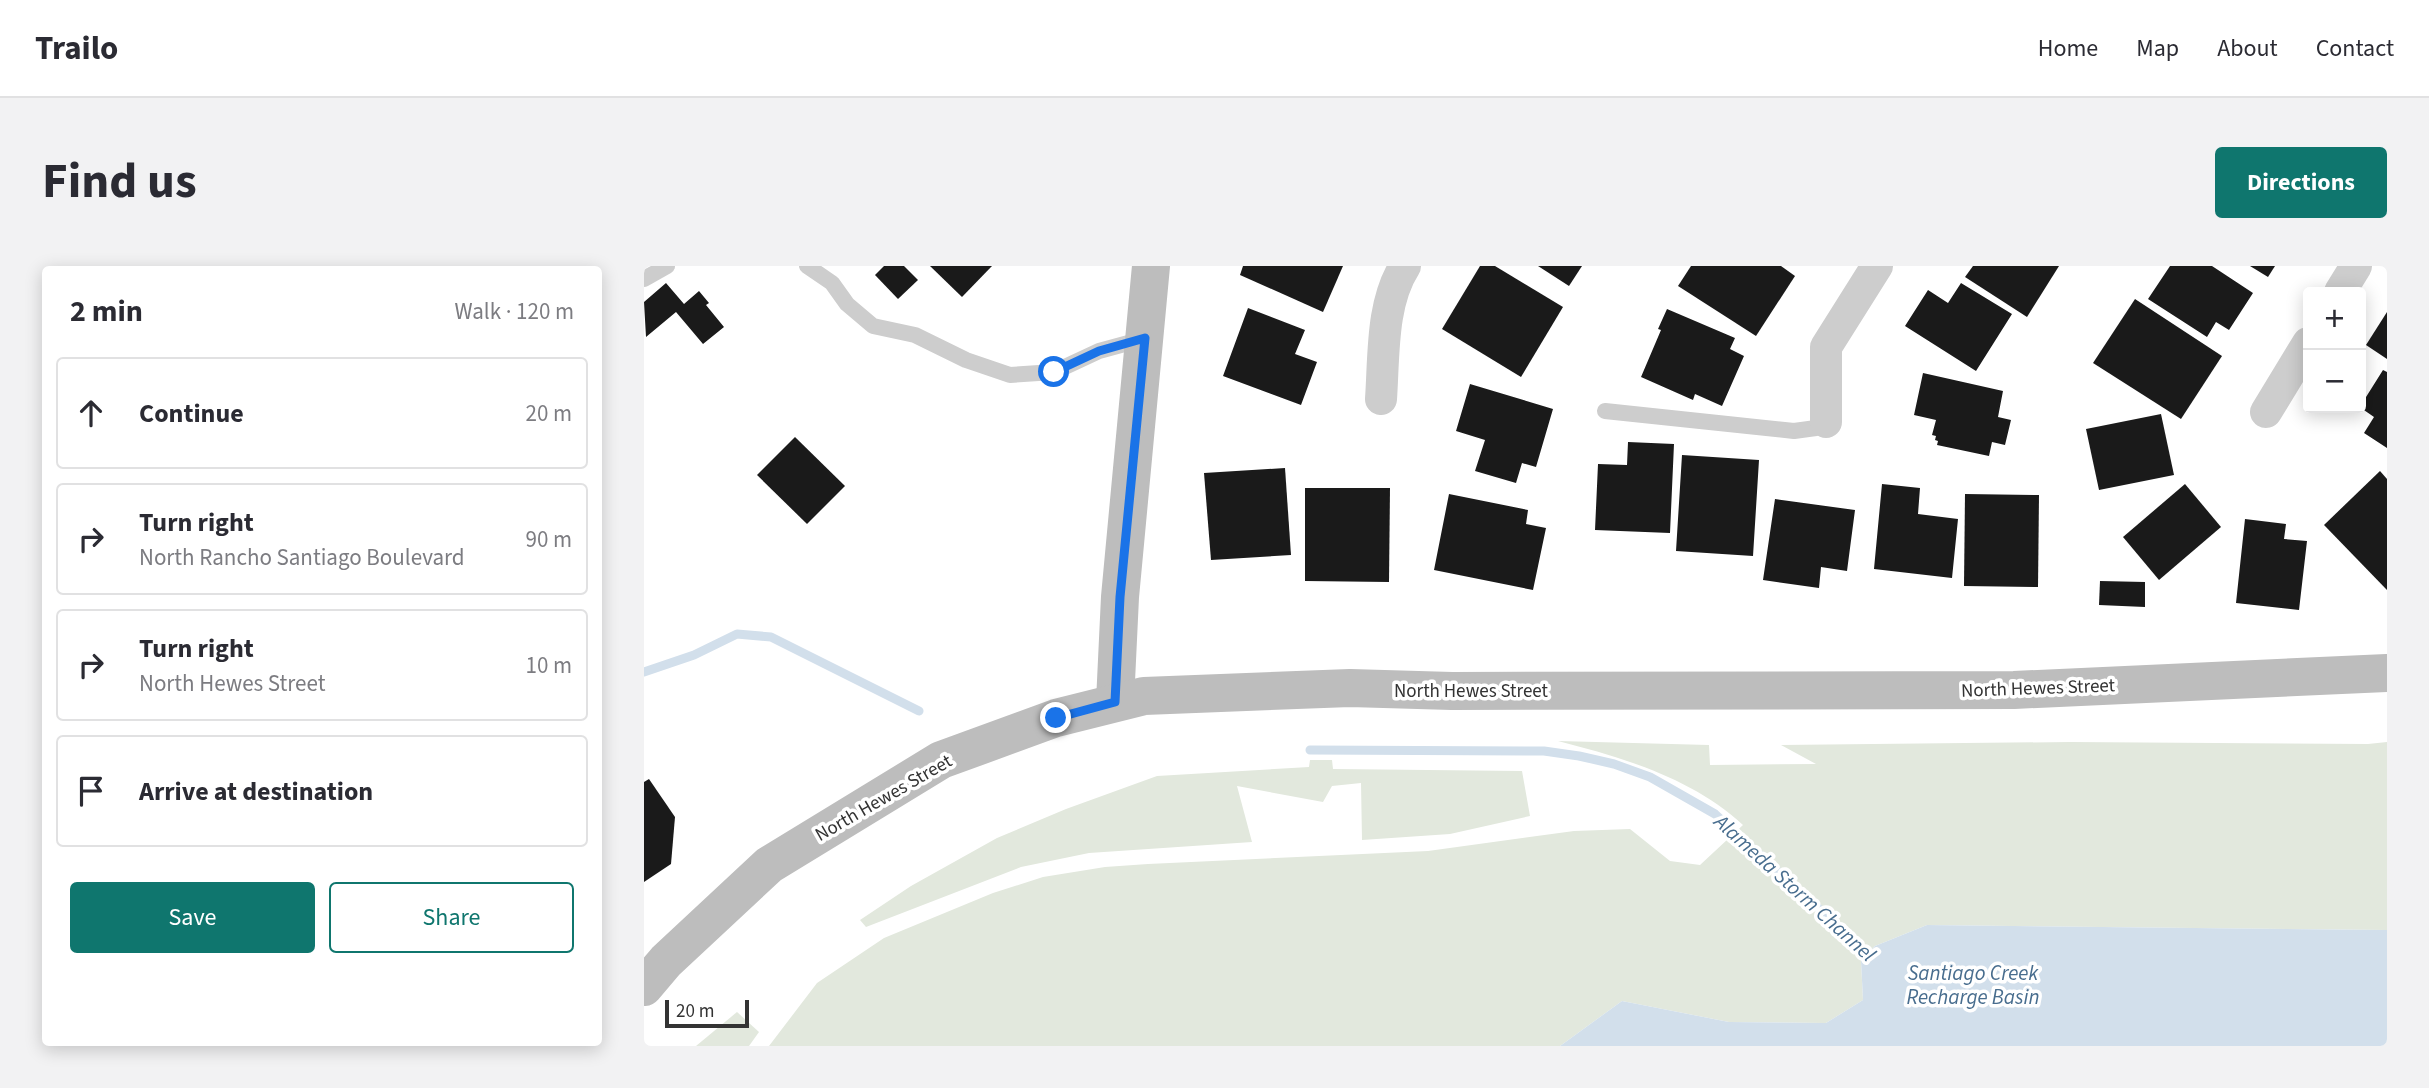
<!DOCTYPE html>
<html lang="en">
<head>
<meta charset="utf-8">
<style>
	:root { --surface:#fff; --page:#f2f2f3; --text:#2b2b33; --muted:#7c7c81; --line:#e1e1e2; --accent:#0f766e }
	body { margin:0; font-family:"Source Sans 3",sans-serif; background:var(--page); color:var(--text) }
	.controls { position:absolute; right:21px; top:21px; display:grid; overflow:hidden; border-radius:7px; box-shadow:0 4px 18px #0003 }
	.controls button { width:63px; height:63px; display:grid; place-items:center; padding:0; border:0; border-bottom:2px solid var(--line); background:var(--surface); color:var(--text); font:35px sans-serif }
	.scale { position:absolute; left:21px; bottom:18px; width:84px; box-sizing:border-box; padding-left:7px; border:4px solid #333; border-top:0; font-size:19px; line-height:24px; white-space:nowrap; color:#333; -webkit-text-stroke:5px #fff; paint-order:stroke }
	.stop { position:absolute; width:21px; height:21px; margin:-16px; border:5px solid #1a73e8; border-radius:50%; background:#fff }
	.stop.end { background:#1a73e8; border-color:#fff; box-shadow:0 2px 7px #0008 }
	.list { margin:0; padding:0; list-style:none }
	h2 { display:flex; justify-content:space-between; align-items:center; height:91px; margin:0; padding:0 28px; font-size:30px }
	h2 small { font-size:23px; font-weight:400; color:var(--muted) }
	.list li { display:grid; grid-template-columns:46px 1fr auto; gap:21px; align-items:center; box-sizing:border-box; height:112px; margin:0 14px 14px; padding:0 14px; border:2px solid var(--line); border-radius:7px }
	.list b { display:block; font-size:26px; white-space:nowrap }
	.list p { margin:0; font-size:23px; white-space:nowrap; color:var(--muted) }
	.list em { font-size:23px; font-style:normal; color:var(--muted) }
	.actions { display:flex; gap:14px; padding:21px 28px }
	.actions a { flex:1; padding:16px 0; border:2px solid var(--accent); border-radius:7px; text-align:center; font-size:24px; color:var(--accent) }
	.actions .main { background:var(--accent); color:#fff }
	.icon { flex:none; width:38px; height:38px; fill:none; stroke:currentColor; stroke-width:2; stroke-linecap:round; stroke-linejoin:round }
	.map { position:relative; flex:none; width:1743px; height:780px; overflow:hidden; border-radius:7px }
	header { display:flex; align-items:center; gap:42px; box-sizing:border-box; height:98px; padding:0 35px; background:var(--surface); border-bottom:2px solid var(--line) }
	header strong { font-size:33px }
	nav { display:flex; gap:38px; margin-inline-start:auto; font-size:24px }
	.intro { display:flex; align-items:center; justify-content:space-between; box-sizing:border-box; height:168px; padding:0 42px }
	h1 { margin:0; font-size:49px }
	.button { padding:18px 32px; border-radius:7px; background:var(--accent); color:#fff; font-size:24px; font-weight:700 }
	main { display:flex; gap:42px; padding:0 42px }
	aside { flex:1; background:var(--surface); border-radius:7px; box-shadow:0 4px 18px #0003 }
	.map>svg:first-child { display:block }
</style>
</head>
<body>
<header>
<strong>Trailo</strong>
<nav><a>Home</a><a>Map</a><a>About</a><a>Contact</a></nav>
</header>
<div class="intro"><h1>Find us</h1><a class="button">Directions</a></div>
<main>
<aside>
<h2>2 min<small>Walk · 120 m</small></h2>
<ul class="list">
<li><svg class="icon" aria-label="ahead" viewBox="0 0 24 24"><path d="M12 20V5M6 11l6-6 6 6"/></svg><div><b>Continue</b></div><em>20 m</em></li>
<li><svg class="icon" aria-label="right" viewBox="0 0 24 24"><path d="M7 20v-9h11M14 6l5 5-5 5"/></svg><div><b>Turn right</b><p>North Rancho Santiago Boulevard</p></div><em>90 m</em></li>
<li><svg class="icon" aria-label="right" viewBox="0 0 24 24"><path d="M7 20v-9h11M14 6l5 5-5 5"/></svg><div><b>Turn right</b><p>North Hewes Street</p></div><em>10 m</em></li>
<li><svg class="icon" aria-label="arrive" viewBox="0 0 24 24"><path d="M6 21V4h12l-3 4 3 4H6"/></svg><div><b>Arrive at destination</b></div></li>
</ul>
<div class="actions"><a class="main">Save</a><a>Share</a></div>
</aside>
<div class="map">
<svg width="1743" height="780" viewBox="0 0 1743 780">
	<rect width="100%" height="100%" fill="#fff"/>
	<!-- green -->
	<g fill="#e2e8dd">
		<path d="M 914,475 L 1065,479 L 1066,499 L 1172,498 L 1137,479 L 1426,476 L 1724,478 L 1743,476 L 1743,664 L 1283,659 L 1231,680 L 1217,695 L 1219,734 L 1182,757 L 1085,756 L 978,735 L 916,780 L 125,780 L 173,717 L 240,672 L 349,627 L 399,611 L 461,601 L 504,598 L 784,585 L 930,565 L 986,563 L 1026,595 L 1056,599 L 1099,559 C 1048,512 980,492 914,475 Z"/>
		<path d="M 666,494 L 688,494 L 689,503 L 878,505 L 886,550 L 806,568 L 718,574 L 717,517 L 688,520 L 679,536 L 593,520 L 608,576 L 445,587 L 377,601 L 222,661 L 216,654 L 267,620 L 353,572 L 422,543 L 513,510 L 665,501 Z"/>
		<path d="M 93,746 L 115,766 L 105,780 L 52,780 Z"/>
	</g>
	<!-- water -->
	<path fill="#d2dfeb" d="M 1283,659 L 1743,664 L 1743,780 L 916,780 L 978,735 L 1085,756 L 1182,757 L 1219,734 L 1217,695 L 1231,680 Z"/>
	<g fill="none" stroke-linecap="round" stroke-linejoin="round">
		<!-- stream -->
		<g stroke="#d2dfeb" stroke-width="9">
			<path d="M 0,406 L 50,389 L 93,368 L 127,371 L 275,445"/>
			<path d="M 666,484 L 900,485 L 935,490 L 970,498 L 1006,511 L 1071,548 L 1231,694"/>
		</g>
	</g>
	<!-- building -->
	<g fill="#1a1a1a">
		<path d="M 240,0 L 260,0 L 274,14 L 254,33 L 231,9 Z"/>
		<path d="M 286,0 L 348,0 L 318,31 Z"/>
		<path d="M 599,0 L 699,0 L 679,46 L 596,9 Z"/>
		<path d="M 836,0 L 851,0 L 919,41 L 877,111 L 798,63 Z"/>
		<path d="M 894,0 L 938,0 L 925,20 Z"/>
		<path d="M 1047,0 L 1137,0 L 1151,10 L 1112,70 L 1034,20 Z"/>
		<path d="M 1329,0 L 1415,0 L 1383,51 L 1321,11 Z"/>
		<path d="M 1526,0 L 1568,0 L 1609,27 L 1585,64 L 1572,56 L 1563,71 L 1504,33 Z"/>
		<path d="M 1606,0 L 1631,0 L 1624,11 Z"/>
		<path d="M 22,17 L 40,38 L 55,25 L 65,37 L 62,39 L 80,61 L 59,78 L 32,46 L 2,71 L 0,36 Z"/>
		<path d="M 1317,17 L 1368,48 L 1332,105 L 1261,60 L 1284,24 L 1304,37 Z"/>
		<path d="M 1491,33 L 1578,90 L 1537,153 L 1449,97 Z"/>
		<path d="M 604,42 L 661,64 L 651,88 L 673,96 L 657,139 L 579,110 Z"/>
		<path d="M 1023,43 L 1091,72 L 1086,83 L 1100,90 L 1078,140 L 1051,128 L 1049,134 L 997,111 L 1017,64 L 1014,63 Z"/>
		<path d="M 1743,46 L 1743,93 L 1722,79 Z"/>
		<path d="M 1739,104 L 1743,106 L 1743,182 L 1720,167 L 1730,151 L 1717,142 L 1717,139 Z"/>
		<path d="M 1279,107 L 1359,125 L 1354,151 L 1367,154 L 1361,179 L 1348,176 L 1345,190 L 1293,179 L 1294,175 L 1291,174 L 1292,170 L 1288,169 L 1292,154 L 1270,149 Z"/>
		<path d="M 826,118 L 909,143 L 892,201 L 878,197 L 872,217 L 831,205 L 841,174 L 812,165 Z"/>
		<path d="M 1517,148 L 1530,209 L 1455,224 L 1442,163 Z"/>
		<path d="M 151,171 L 201,220 L 163,258 L 113,209 Z"/>
		<path d="M 984,176 L 1030,178 L 1026,267 L 951,264 L 954,198 L 983,199 Z"/>
		<path d="M 1038,189 L 1115,194 L 1109,290 L 1032,285 Z"/>
		<path d="M 641,202 L 647,289 L 567,294 L 560,207 Z"/>
		<path d="M 1736,205 L 1743,213 L 1743,324 L 1680,259 Z"/>
		<path d="M 1238,218 L 1276,222 L 1274,248 L 1314,253 L 1308,312 L 1230,303 Z"/>
		<path d="M 1541,218 L 1577,261 L 1515,314 L 1479,271 Z"/>
		<path d="M 661,222 L 746,222 L 745,316 L 661,315 Z"/>
		<path d="M 805,228 L 884,244 L 882,258 L 902,262 L 889,324 L 790,304 Z"/>
		<path d="M 1321,228 L 1395,229 L 1394,321 L 1320,320 Z"/>
		<path d="M 1131,233 L 1211,244 L 1203,305 L 1177,301 L 1175,322 L 1119,314 Z"/>
		<path d="M 1601,253 L 1642,258 L 1640,273 L 1663,275 L 1655,344 L 1592,337 Z"/>
		<path d="M 1456,315 L 1501,316 L 1501,341 L 1455,339 Z"/>
		<path d="M 5,513 L 31,551 L 27,598 L 0,616 L 0,516 Z"/>
	</g>
	<g fill="none" stroke-linecap="round" stroke-linejoin="round">
		<!-- lane -->
		<g stroke="#cdcdcd" stroke-width="16">
			<path d="M 163,0 L 188,17 L 203,38 L 229,60 L 271,69 L 322,94 L 366,109 L 410,106 L 455,85 L 499,73"/>
			<path d="M 0,13 L 23,0"/>
			<path d="M 961,145 L 1150,165 L 1172,162 L 1182,156"/>
		</g>
		<!-- street -->
		<g stroke="#cdcdcd" stroke-width="32">
			<path d="M 1696,26 L 1712,0"/>
			<path d="M 737,133 C 740,91 737,37 761,0"/>
			<path d="M 1622,146 L 1664,77"/>
			<path d="M 1182,156 L 1182,81 L 1233,0"/>
		</g>
		<!-- secondary -->
		<g stroke="#bdbdbd" stroke-width="38">
			<path d="M 471,436 L 476,331 L 507,0"/>
			<path d="M 0,721 L 22,695 L 125,599 L 297,494 L 412,452 L 500,430 L 706,422 L 808,425 L 1370,424 L 1743,407"/>
		</g>
	</g>
	<g fill="none" stroke-linecap="round" stroke-linejoin="round">
		<!-- route -->
		<path stroke="#1a73e8" stroke-width="9" d="M 410,106 L 455,85 L 501,72 L 476,331 L 471,436 L 412,452"/>
	</g>
	<g text-anchor="middle" stroke-width="7" stroke-linejoin="round" paint-order="stroke">
		<!-- street labels -->
		<g font-size="19" fill="#333" stroke="#fff">
			<text transform="translate(1394 421) rotate(-2)" y="7">North Hewes Street</text>
			<text x="827" y="431">North Hewes Street</text>
			<text transform="translate(239 531) rotate(-30)" y="7">North Hewes Street</text>
		</g>
		<!-- water labels -->
		<g font-size="21" font-style="italic" fill="#486d8e" stroke="#fff">
			<text transform="translate(1151 622) rotate(42)" y="7">Alameda Storm Channel</text>
			<text x="1329" y="714">Santiago Creek<tspan x="1329" dy="24">Recharge Basin</tspan></text>
		</g>
	</g>
</svg>
<div class="controls">
<button>+</button>
<button>−</button>
</div>
<div class="scale">20 m</div>
<div class="stop" style="left:410px;top:106px"></div>
<div class="stop end" style="left:412px;top:452px"></div>
</div>
</main>
</body>
</html>
